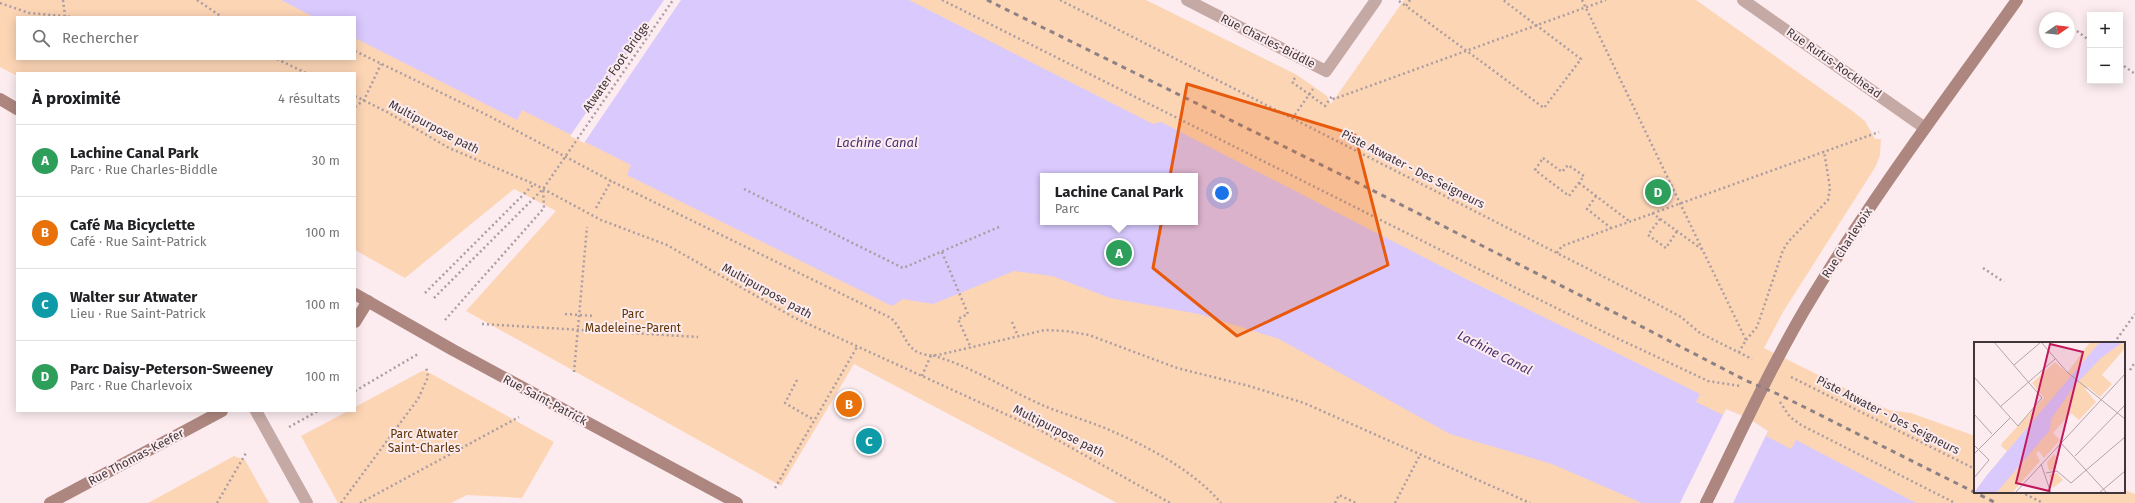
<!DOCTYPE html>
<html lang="fr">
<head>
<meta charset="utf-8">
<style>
	:root { --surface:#fff; --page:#f2f2f2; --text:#202124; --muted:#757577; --line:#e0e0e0; --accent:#0f766e }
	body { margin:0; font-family:"Fira Sans",sans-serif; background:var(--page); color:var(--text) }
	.controls { position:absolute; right:12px; top:12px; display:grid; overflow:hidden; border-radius:0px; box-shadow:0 2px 10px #0003 }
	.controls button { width:36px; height:36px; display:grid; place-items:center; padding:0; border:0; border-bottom:1px solid var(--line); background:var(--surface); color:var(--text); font:20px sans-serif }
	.compass { position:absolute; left:2039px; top:12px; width:36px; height:36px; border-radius:50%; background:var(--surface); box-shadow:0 2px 10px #0003; rotate:76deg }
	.you { position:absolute; left:1222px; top:193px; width:14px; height:14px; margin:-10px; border:3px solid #fff; border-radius:50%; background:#1a73e8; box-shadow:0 0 0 6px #1a73e833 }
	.badge { display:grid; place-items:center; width:26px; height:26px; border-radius:50%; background:var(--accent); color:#fff; font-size:13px; font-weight:700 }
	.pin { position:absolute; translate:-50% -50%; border:2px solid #fff; box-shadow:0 1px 4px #0006 }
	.popup { position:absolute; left:1040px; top:173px; width:158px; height:52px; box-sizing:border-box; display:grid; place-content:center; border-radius:0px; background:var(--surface); filter:drop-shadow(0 1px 3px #0005); font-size:13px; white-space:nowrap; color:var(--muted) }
	.popup b { font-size:15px; color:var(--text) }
	.popup::after { content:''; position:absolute; left:50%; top:100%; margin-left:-8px; border:8px solid transparent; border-top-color:var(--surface) }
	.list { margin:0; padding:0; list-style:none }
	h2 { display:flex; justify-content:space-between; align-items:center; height:52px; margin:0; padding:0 16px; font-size:17px }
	h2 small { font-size:13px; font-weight:400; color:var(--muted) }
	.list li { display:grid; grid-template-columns:26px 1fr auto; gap:12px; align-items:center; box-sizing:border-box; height:72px; padding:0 16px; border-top:1px solid var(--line) }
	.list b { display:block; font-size:15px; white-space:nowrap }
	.list p { margin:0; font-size:13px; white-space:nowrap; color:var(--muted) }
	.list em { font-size:13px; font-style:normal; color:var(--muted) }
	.icon { flex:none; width:22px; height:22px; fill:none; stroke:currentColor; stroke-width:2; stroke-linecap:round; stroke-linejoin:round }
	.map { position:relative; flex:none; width:2135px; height:503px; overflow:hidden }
	.search { position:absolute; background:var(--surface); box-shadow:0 2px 10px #0003; left:16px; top:16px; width:340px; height:44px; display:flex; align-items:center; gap:10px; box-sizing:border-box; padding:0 14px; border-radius:0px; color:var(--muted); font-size:15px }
	.panel { position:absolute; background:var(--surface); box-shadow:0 2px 10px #0003; left:16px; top:72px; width:340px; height:340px; border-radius:0px }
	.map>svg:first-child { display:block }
</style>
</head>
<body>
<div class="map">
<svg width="2135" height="503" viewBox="0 0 2135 503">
	<rect width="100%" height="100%" fill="#fcecf0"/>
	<!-- green -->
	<g fill="#fcd5b5" fill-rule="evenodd">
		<path d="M 0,0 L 1146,0 L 1297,75 L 1327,96 L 1331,104 L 1404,0 L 1696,0 L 1851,110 L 1865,121 L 1875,139 L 1881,139 L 1880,155 L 1876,166 L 1783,312 L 1764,348 L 1889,410 L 1911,413 L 1975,436 L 1975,492 L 2124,492 L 2124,490 L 2135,494 L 2135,503 L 1117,503 L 854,364 L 781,486 L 466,311 L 556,211 L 514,189 L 405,278 L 355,250 L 355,73 L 17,73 L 17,76 L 0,67 ZM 17,17 L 355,17 L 355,59 L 17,59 ZM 1043,176 L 1195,176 L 1195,222 L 1043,222 Z"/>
		<path d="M 422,371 L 428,372 L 554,442 L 522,498 L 467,495 L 451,503 L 338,503 L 301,436 L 348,411 L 355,411 L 355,407 Z"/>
		<path d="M 234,456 L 245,460 L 269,503 L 148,503 Z"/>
	</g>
	<!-- water -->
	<path fill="#d9c9fd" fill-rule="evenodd" d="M 281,0 L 909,0 L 1153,124 L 1161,122 L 1466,279 L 1700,394 L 1696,402 L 1723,415 L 1726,409 L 1748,418 L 1768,431 L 1766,436 L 1791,449 L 1796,440 L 1916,503 L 1642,503 L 1552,464 L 1450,434 L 1279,339 L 1199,314 L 1110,298 L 1052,276 L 1014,271 L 933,304 L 903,299 L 892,306 L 627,175 L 631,165 L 522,110 L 517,120 L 355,38 L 355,17 L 314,17 ZM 1043,176 L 1195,176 L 1195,222 L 1043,222 Z"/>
	<!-- pier -->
	<g fill="#fcecf0">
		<path d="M 664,0 L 681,0 L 584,143 L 570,136 Z"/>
		<path d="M 1726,409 L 1748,418 L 1768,431 L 1733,503 L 1680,503 Z"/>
	</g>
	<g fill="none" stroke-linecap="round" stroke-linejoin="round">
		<!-- path -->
		<g stroke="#ab9da1" stroke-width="2.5" stroke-dasharray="2 3" stroke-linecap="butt">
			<path d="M 63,0 L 65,16"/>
			<path d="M 197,0 L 222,17"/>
			<path d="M 942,0 L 1606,333 L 1708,381 L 1740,386"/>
			<path d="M 1060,0 L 1657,304 L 1681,317 L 1700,333 L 1752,359"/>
			<path d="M 1410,0 L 1406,6 L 1544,108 L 1581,59 L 1503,0"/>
			<path d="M 1582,0 L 1746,340 L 1739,352"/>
			<path d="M 1399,1 L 1406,6"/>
			<path d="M 0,3 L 29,13 L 74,17"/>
			<path d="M 2056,15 L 2059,18"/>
			<path d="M 2069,25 L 2090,41"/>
			<path d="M 355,51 L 489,116 L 611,181 L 891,318 C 908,335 905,358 938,355 L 1045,330 L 1066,331 L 1089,335 L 1177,368 L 1249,386 L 1304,403 L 1530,503"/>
			<path d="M 277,59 L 306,73"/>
			<path d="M 2120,63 L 2135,74"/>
			<path d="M 1295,78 L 1292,82 L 1325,106 L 1332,96 L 1334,99 L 1606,0"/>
			<path d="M 355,96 L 387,112 L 449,148 L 534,184 L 601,220 L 667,245 L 793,317 L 1038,429 L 1170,503"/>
			<path d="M 355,107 L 364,100 L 381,64"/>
			<path d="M 1292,119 L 1313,89"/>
			<path d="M 1543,158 L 1562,172 L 1568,165 L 1584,176 L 1569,196 L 1535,170 Z"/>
			<path d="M 1579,183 L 1629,221"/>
			<path d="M 744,189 L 903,268 L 999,227"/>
			<path d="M 1596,196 L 1587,209 L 1611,228"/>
			<path d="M 596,208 L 611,181"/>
			<path d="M 1652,213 L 1703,250"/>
			<path d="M 1660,219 L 1648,235 L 1666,248 L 1677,231"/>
			<path d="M 942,252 L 968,314 L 958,319 L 971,348"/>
			<path d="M 1557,253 L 1562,246 L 1879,132"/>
			<path d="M 1983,268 L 2004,282"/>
			<path d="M 425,293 L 534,184"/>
			<path d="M 434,298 L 543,189 L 673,0"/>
			<path d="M 565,314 L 594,316"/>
			<path d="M 445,320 L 544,208 L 543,189"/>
			<path d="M 1012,322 L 1018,336"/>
			<path d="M 482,324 L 698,337"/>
			<path d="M 1746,340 L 1757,327 L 1783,250 L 1788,242 L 1828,200 L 1830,188 L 1824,151"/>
			<path d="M 2114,343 L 2135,314"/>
			<path d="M 2130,370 L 2135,362"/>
			<path d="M 574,372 L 587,227"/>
			<path d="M 922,376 L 931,355 C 971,366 1004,388 1042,405 C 1063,414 1086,420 1107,429 C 1147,446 1193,470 1221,503"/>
			<path d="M 1791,377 L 1975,469"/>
			<path d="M 797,380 L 785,403 L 814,420"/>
			<path d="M 355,391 L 418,354"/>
			<path d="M 1780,402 L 1790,417 L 1801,425 L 1955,503"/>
			<path d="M 289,427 L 318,411"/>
			<path d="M 775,488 L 857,347"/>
			<path d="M 2021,492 L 2043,503"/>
			<path d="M 217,503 L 246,453"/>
			<path d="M 341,503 L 418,399 L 428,377 L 426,367"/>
			<path d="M 360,503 L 519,417"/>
			<path d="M 1335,503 L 1339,495 L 1356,503"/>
			<path d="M 1395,503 L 1420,455"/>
		</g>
		<!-- street -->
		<g stroke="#c5a9a4" stroke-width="12">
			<path d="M 1187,0 L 1326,71 L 1376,0"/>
			<path d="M 1743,0 L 1925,128"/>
			<path d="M 256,411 L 307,503"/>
		</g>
		<!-- secondary -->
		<g stroke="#ad877f" stroke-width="12">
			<path d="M 0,99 L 17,109"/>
			<path d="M 355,294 L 453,350 L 737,503"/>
			<path d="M 355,322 L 368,301"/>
			<path d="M 50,503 L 222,411"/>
			<path d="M 1706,503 C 1741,433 1773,361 1814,294 C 1876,192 1948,97 2017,0"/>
		</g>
		<!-- rail -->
		<path stroke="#8e8185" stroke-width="3" stroke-dasharray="5 5" stroke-linecap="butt" d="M 987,0 L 1356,182 L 1629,320 L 1745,380 L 1782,396 L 1996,503"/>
	</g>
	<!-- marked area -->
	<path fill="#e8590c" fill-opacity="0.2" stroke="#e8590c" stroke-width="3" stroke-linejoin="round" d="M 1187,84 L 1355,135 L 1388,265 L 1237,336 L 1153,268 Z"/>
	<g text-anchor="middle" stroke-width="4" stroke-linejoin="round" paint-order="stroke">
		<!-- street labels -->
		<g font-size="12" fill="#403639" stroke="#fcecf0">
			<text transform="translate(1268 41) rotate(27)" y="4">Rue Charles-Biddle</text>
			<text transform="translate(1834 63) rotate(35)" y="4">Rue Rufus-Rockhead</text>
			<text transform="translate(616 67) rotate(-55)" y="4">Atwater Foot Bridge</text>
			<text transform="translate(434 127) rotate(28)" y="4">Multipurpose path</text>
			<text transform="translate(1413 169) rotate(27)" y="4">Piste Atwater - Des Seigneurs</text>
			<text transform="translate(1847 243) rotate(-57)" y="4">Rue Charlevoix</text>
			<text transform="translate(767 291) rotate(29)" y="4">Multipurpose path</text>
			<text transform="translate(545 400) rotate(28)" y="4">Rue Saint-Patrick</text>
			<text transform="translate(1888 415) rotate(27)" y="4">Piste Atwater - Des Seigneurs</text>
			<text transform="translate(1059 431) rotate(27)" y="4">Multipurpose path</text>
			<text transform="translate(136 457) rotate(-28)" y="4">Rue Thomas-Keefer</text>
		</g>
		<!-- park labels -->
		<g font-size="12" fill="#5e3404" stroke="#fcecf0">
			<text x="633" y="318">Parc<tspan x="633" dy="14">Madeleine-Parent</tspan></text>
			<text x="424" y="438">Parc Atwater<tspan x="424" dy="14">Saint-Charles</tspan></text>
		</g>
		<!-- water labels -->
		<g font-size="13" font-style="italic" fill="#462f6c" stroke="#fcecf0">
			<text x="877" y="147">Lachine Canal</text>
			<text transform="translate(1495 352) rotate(27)" y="5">Lachine Canal</text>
		</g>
	</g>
	<!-- overview -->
	<g transform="translate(1974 342)">
		<rect width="151" height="151" fill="#fcecf0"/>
		<path d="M 116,0 L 151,0 L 151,6 L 128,33 L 138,42 L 126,55 L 114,45 L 111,47 L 122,60 L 105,78 L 97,71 L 79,91 L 86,98 L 70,116 L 65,109 L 62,111 L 66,119 L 38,151 L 0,151 L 33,109 L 27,104 L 28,101 L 70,56 L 58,41 L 81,20 L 93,31 ZM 80,112 L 83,115 L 82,127 L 75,129 L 73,120 ZM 83,131 L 89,138 L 79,146 L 75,133 Z" fill="#fcd5b5"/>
		<path d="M 126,0 L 149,0 L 127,16 L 101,43 L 77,77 L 76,88 L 22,151 L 0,151 L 13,133 Z" fill="#d9c9fd"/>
		<path fill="none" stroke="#b1a3a7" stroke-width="1" d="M 67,0 L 93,30 L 151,77M 40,23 L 67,0M 0,35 L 44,84 L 68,56 L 20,0M 26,65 L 81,17M 0,72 L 18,92M 87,101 L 133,151M 0,103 L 15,118 L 0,136M 0,112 L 36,76M 101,114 L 151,63M 67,122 L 77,151M 72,131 L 83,129 L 97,141 L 151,95M 41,151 L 151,32M 125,151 L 151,129"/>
		<path fill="#c2185b" fill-opacity="0.15" stroke="#c2185b" stroke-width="2" d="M 76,2 L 109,10 L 75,149 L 42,141 Z"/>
		<rect width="151" height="151" fill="none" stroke="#403639" stroke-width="2"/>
	</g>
</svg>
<div class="controls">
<button>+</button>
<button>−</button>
</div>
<svg class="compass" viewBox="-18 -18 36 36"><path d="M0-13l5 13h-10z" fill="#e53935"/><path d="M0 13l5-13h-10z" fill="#757577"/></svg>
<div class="you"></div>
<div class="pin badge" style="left:1119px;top:253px;background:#2e9e5b">A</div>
<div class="popup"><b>Lachine Canal Park</b>Parc</div>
<div class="pin badge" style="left:849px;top:404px;background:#e8710a">B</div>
<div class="pin badge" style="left:869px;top:441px;background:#0f9aa8">C</div>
<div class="pin badge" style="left:1658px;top:192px;background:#2e9e5b">D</div>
<div class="search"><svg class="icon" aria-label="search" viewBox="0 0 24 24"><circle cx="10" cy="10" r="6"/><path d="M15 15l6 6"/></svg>Rechercher</div>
<section class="panel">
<h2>À proximité<small>4 résultats</small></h2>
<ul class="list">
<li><span class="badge" style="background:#2e9e5b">A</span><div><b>Lachine Canal Park</b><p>Parc · Rue Charles-Biddle</p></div><em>30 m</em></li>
<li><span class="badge" style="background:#e8710a">B</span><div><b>Café Ma Bicyclette</b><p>Café · Rue Saint-Patrick</p></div><em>100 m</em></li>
<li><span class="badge" style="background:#0f9aa8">C</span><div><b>Walter sur Atwater</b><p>Lieu · Rue Saint-Patrick</p></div><em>100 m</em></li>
<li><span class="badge" style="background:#2e9e5b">D</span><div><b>Parc Daisy-Peterson-Sweeney</b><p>Parc · Rue Charlevoix</p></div><em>100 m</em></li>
</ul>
</section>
</div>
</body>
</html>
